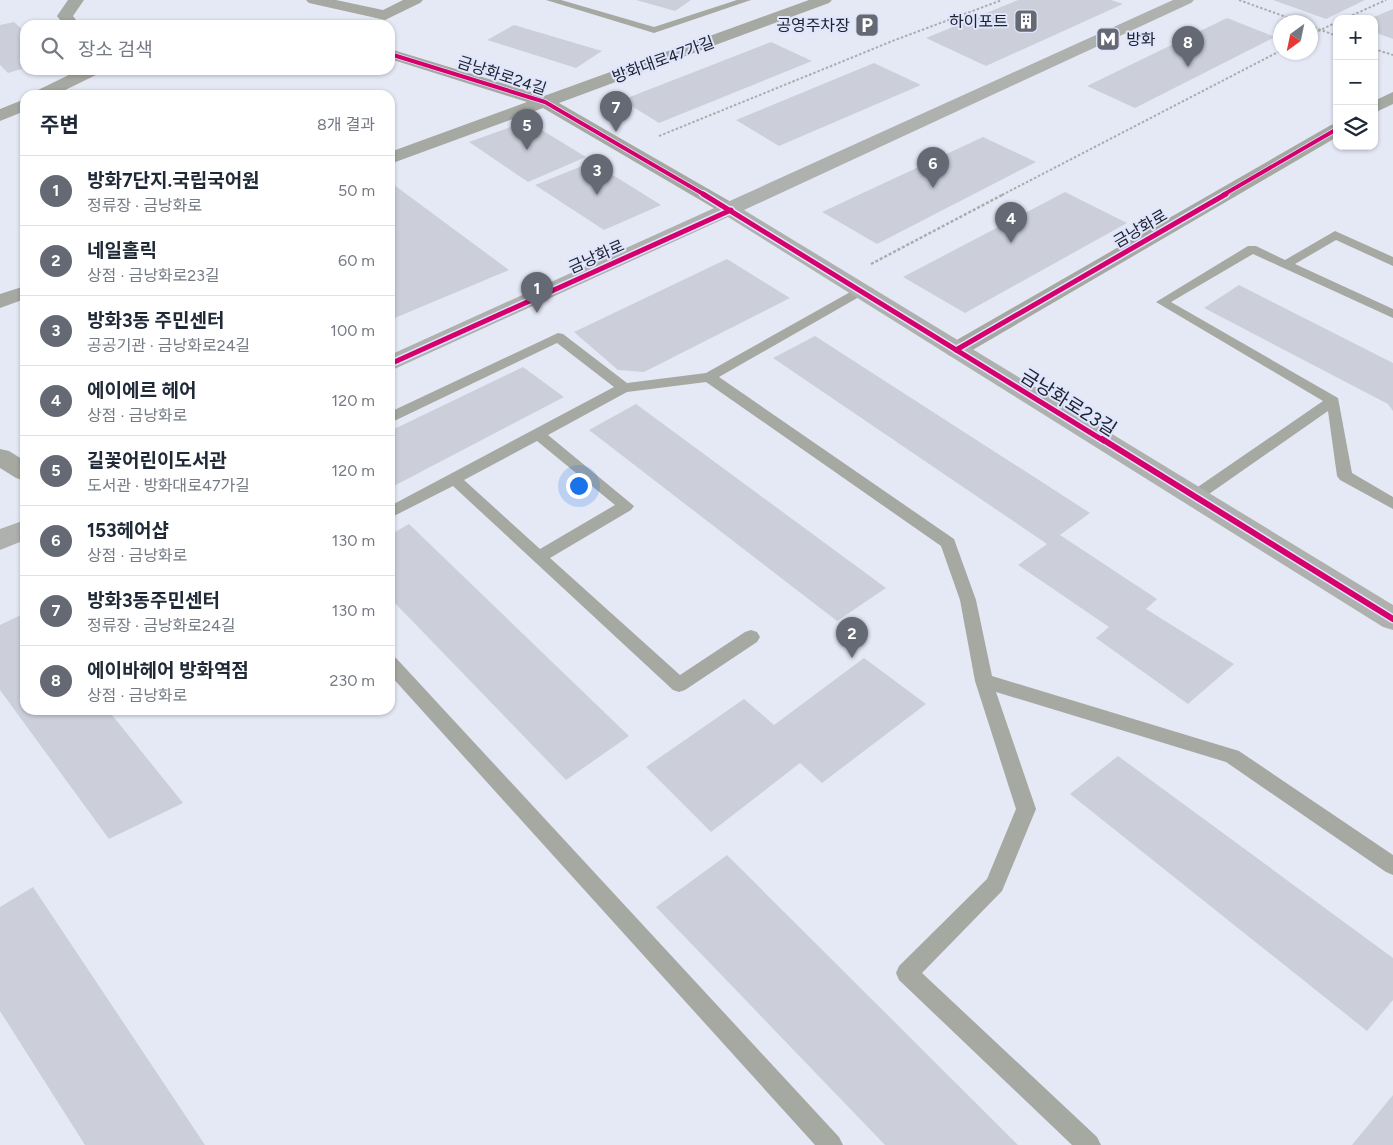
<!DOCTYPE html>
<html lang="ko">
<head>
<meta charset="utf-8">
<style>
	:root { --surface:#fff; --page:#f2f2f3; --text:#1f2937; --muted:#747a83; --line:#e0e1e3; --accent:#656974 }
	body { margin:0; font-family:Figtree,"Noto Sans KR",sans-serif; background:var(--page); color:var(--text) }
	.controls { position:absolute; right:15px; top:15px; display:grid; overflow:hidden; border-radius:10px; box-shadow:0 1px 4px #0004 }
	.controls button { width:45px; height:45px; display:grid; place-items:center; padding:0; border:0; border-bottom:1px solid var(--line); background:var(--surface); color:var(--text); font:25px sans-serif }
	.compass { position:absolute; left:1273px; top:15px; width:45px; height:45px; border-radius:50%; background:var(--surface); box-shadow:0 1px 4px #0004; rotate:213deg }
	.you { position:absolute; left:578px; top:485px; width:18px; height:18px; margin:-12px; border:4px solid #fff; border-radius:50%; background:#1a73e8; box-shadow:0 0 0 8px #1a73e833 }
	.badge { display:grid; place-items:center; width:32px; height:32px; border-radius:50%; background:var(--accent); color:#fff; font-size:16px; font-weight:700 }
	.pin { position:absolute; translate:-50% -41px; filter:drop-shadow(0 1px 2px #0008) }
	.pin::after { content:''; position:absolute; top:26px; width:18px; height:15px; background:inherit; clip-path:polygon(0 0,100% 0,50% 100%) }
	.list { margin:0; padding:0; list-style:none }
	h2 { display:flex; justify-content:space-between; align-items:center; height:65px; margin:0; padding:0 20px; font-size:21px }
	h2 small { font-size:16px; font-weight:400; color:var(--muted) }
	.list li { display:grid; grid-template-columns:32px 1fr auto; gap:15px; align-items:center; box-sizing:border-box; height:70px; padding:0 20px; border-top:1px solid var(--line) }
	.list b { display:block; font-size:19px; white-space:nowrap }
	.list p { margin:0; font-size:16px; white-space:nowrap; color:var(--muted) }
	.list em { font-size:16px; font-style:normal; color:var(--muted) }
	.icon { flex:none; width:28px; height:28px; fill:none; stroke:currentColor; stroke-width:2; stroke-linecap:round; stroke-linejoin:round }
	.map { position:relative; flex:none; width:1393px; height:1145px; overflow:hidden }
	.search { position:absolute; background:var(--surface); box-shadow:0 1px 4px #0004; left:20px; top:20px; width:375px; height:55px; display:flex; align-items:center; gap:12px; box-sizing:border-box; padding:0 18px; border-radius:15px; color:var(--muted); font-size:19px }
	.panel { position:absolute; background:var(--surface); box-shadow:0 1px 4px #0004; left:20px; top:90px; width:375px; height:625px; border-radius:15px }
	.map>svg:first-child { display:block }
</style>
</head>
<body>
<div class="map">
<svg width="1393" height="1145" viewBox="0 0 1393 1145">
	<rect width="100%" height="100%" fill="#e5e9f6"/>
	<!-- building -->
	<g fill="#cccfda">
		<path d="M 636,0 L 691,0 L 675,11 Z"/>
		<path d="M 1018,0 L 1111,0 L 1123,4 L 986,66 L 926,38 Z"/>
		<path d="M 1273,0 L 1365,0 L 1326,19 Z"/>
		<path d="M 1393,9 L 1393,39 L 1374,32 L 1374,19 L 1369,19 Z"/>
		<path d="M 1227,18 L 1275,37 L 1135,108 L 1087,86 Z"/>
		<path d="M 14,22 L 25,32 L 25,68 L 8,73 L 0,65 L 0,25 Z"/>
		<path d="M 514,25 L 602,51 L 576,68 L 487,40 Z"/>
		<path d="M 771,42 L 812,61 L 659,123 L 622,100 Z"/>
		<path d="M 874,63 L 921,85 L 779,146 L 736,120 Z"/>
		<path d="M 527,121 L 586,157 L 528,182 L 469,142 Z"/>
		<path d="M 983,137 L 1036,162 L 877,244 L 822,212 Z"/>
		<path d="M 592,162 L 661,205 L 604,230 L 535,185 Z"/>
		<path d="M 390,182 L 509,270 L 390,320 Z"/>
		<path d="M 1065,192 L 1127,223 L 965,313 L 903,277 Z"/>
		<path d="M 727,259 L 790,298 L 644,372 L 618,370 L 574,332 Z"/>
		<path d="M 1239,285 L 1393,363 L 1393,411 L 1388,404 L 1204,308 Z"/>
		<path d="M 815,336 L 1090,513 L 1060,535 L 1157,599 L 1146,609 L 1234,664 L 1188,704 L 1096,638 L 1109,627 L 1018,565 L 1047,544 L 773,358 Z"/>
		<path d="M 523,367 L 564,397 L 390,488 L 390,431 Z"/>
		<path d="M 636,404 L 886,588 L 837,621 L 589,430 Z"/>
		<path d="M 409,524 L 629,736 L 566,780 L 390,598 L 390,535 Z"/>
		<path d="M 25,613 L 25,710 L 108,710 L 183,803 L 109,839 L 0,690 L 0,625 Z"/>
		<path d="M 864,658 L 926,704 L 822,783 L 800,763 L 711,832 L 646,767 L 744,699 L 774,725 Z"/>
		<path d="M 1118,756 L 1393,958 L 1393,1000 L 1367,1031 L 1070,794 Z"/>
		<path d="M 727,855 L 1018,1145 L 885,1145 L 656,907 Z"/>
		<path d="M 33,887 L 205,1145 L 85,1145 L 0,1011 L 0,907 Z"/>
		<path d="M 1393,1095 L 1393,1145 L 1352,1145 Z"/>
	</g>
	<g fill="none" stroke-linecap="round" stroke-linejoin="round">
		<!-- path-far1 -->
		<g stroke="#aaadac" stroke-width="2" stroke-dasharray="2.5 2" stroke-linecap="butt">
			<path d="M 1239,0 L 1300,22"/>
			<path d="M 1344,19 L 1386,0"/>
			<path d="M 1310,26 L 1337,36"/>
			<path d="M 1310,35 L 1337,22"/>
			<path d="M 1374,49 L 1393,55"/>
			<path d="M 659,136 L 895,40 L 1002,0"/>
			<path d="M 1002,195 L 1280,51"/>
		</g>
		<!-- path -->
		<path stroke="#aaadac" stroke-width="2.5" stroke-dasharray="3 2" stroke-linecap="butt" d="M 871,264 L 1004,194"/>
		<!-- lane -->
		<g fill="#a6a8a2" fill-rule="evenodd">
			<path d="M 546,0 L 561,0 L 654,27 L 737,0 L 751,0 L 654,33 Z"/>
			<path d="M 1335,231 L 1393,257 L 1393,266 L 1336,240 L 1295,264 L 1393,309 L 1393,318 L 1253,254 L 1171,302 L 1338,398 L 1352,473 L 1393,497 L 1393,509 L 1340,480 L 1337,476 L 1328,411 L 1199,501 L 1194,502 L 1189,501 L 1186,497 L 1189,493 L 1323,401 L 1156,302 L 1248,246 L 1256,246 L 1285,260 Z"/>
			<path d="M 861,286 L 867,290 L 866,293 L 719,377 L 954,539 L 976,600 L 992,676 L 1239,751 L 1393,855 L 1393,875 L 1386,872 L 1226,762 L 996,692 L 1036,809 L 1002,891 L 922,973 L 1097,1137 L 1101,1145 L 1072,1145 L 899,980 L 896,973 L 899,966 L 987,879 L 1016,809 L 975,681 L 960,600 L 941,546 L 706,382 L 627,392 L 548,435 L 634,506 L 631,510 L 550,558 L 680,675 L 745,632 L 751,630 L 757,632 L 760,637 L 757,642 L 685,690 L 679,692 L 673,690 L 453,486 L 390,518 L 390,506 L 614,387 L 557,343 L 390,423 L 390,412 L 558,333 L 563,334 L 627,383 L 706,373 ZM 537,441 L 615,505 L 540,549 L 464,480 Z"/>
			<path d="M 390,656 L 396,658 L 839,1137 L 843,1145 L 815,1145 L 390,675 Z"/>
		</g>
		<!-- street -->
		<g fill="#a6a8a2" fill-rule="evenodd">
			<path d="M 68,0 L 84,0 L 73,16 L 80,25 L 64,25 L 57,16 Z"/>
			<path d="M 306,0 L 336,0 L 383,10 L 403,0 L 423,0 L 420,3 L 385,20 L 309,3 Z"/>
			<path d="M 809,0 L 832,0 L 829,3 L 559,103 L 738,206 L 741,210 L 738,214 L 731,216 L 724,214 L 543,108 L 390,164 L 390,152 L 527,102 L 390,59 L 390,49 L 544,96 Z"/>
			<path d="M 79,70 L 100,70 L 98,74 L 55,95 L 33,95 L 36,91 Z"/>
			<path d="M 1393,92 L 1393,104 L 1374,113 L 1374,101 Z"/>
			<path d="M 25,99 L 25,111 L 0,121 L 0,109 Z"/>
			<path d="M 1337,124 L 1337,137 L 964,355 L 956,357 L 948,355 L 945,350 L 948,345 L 1331,125 Z"/>
			<path d="M 25,286 L 25,299 L 0,308 L 0,294 Z"/>
			<path d="M 0,449 L 9,451 L 25,461 L 25,481 L 16,478 L 0,468 Z"/>
		</g>
		<!-- secondary -->
		<g fill="#afb1af" fill-rule="evenodd">
			<path d="M 1173,0 L 1194,0 L 1191,3 L 744,210 L 1393,605 L 1393,630 L 1383,627 L 728,217 L 390,371 L 390,355 Z"/>
			<path d="M 25,520 L 25,540 L 0,550 L 0,529 Z"/>
		</g>
		<!-- cycleway-far2 casing -->
		<g stroke="#dee5fd" stroke-width="5.5">
			<g id="cycleway-far2">
				<path d="M 390,54 L 545,102 L 705,195"/>
				<path d="M 1223,195 L 1337,129"/>
			</g>
		</g>
		<!-- cycleway-far1 casing -->
		<g stroke="#dee5fd" stroke-width="8">
			<g id="cycleway-far1">
				<path d="M 703,194 L 1104,441"/>
				<path d="M 956,350 L 1226,194"/>
				<path d="M 390,364 L 731,210"/>
			</g>
		</g>
		<!-- cycleway casing -->
		<g stroke="#dee5fd" stroke-width="9">
			<path id="cycleway" d="M 1102,439 L 1393,619"/>
		</g>
		<!-- cycleway-far2 -->
		<use href="#cycleway-far2" stroke="#d6006c" stroke-width="4"/>
		<!-- cycleway-far1 -->
		<use href="#cycleway-far1" stroke="#d6006c" stroke-width="5"/>
		<!-- cycleway -->
		<use href="#cycleway" stroke="#d6006c" stroke-width="6"/>
	</g>
	<!-- icons -->
	<defs>
		<g id="building-square" transform="scale(1.25)"><rect x="-9" y="-9" width="18" height="18" rx="4" fill="#656974" stroke="#dee5fd"/><path d="M-4-6H4V6H1V3H-1V6H-4ZM-2.5-4.3h1.7v1.8h-1.7ZM.8-4.3h1.7v1.8H.8ZM-2.5-1h1.7V.8h-1.7ZM.8-1h1.7V.8H.8Z" fill="#fff"/></g>
		<g id="parking-square" transform="scale(1.25)"><rect x="-9" y="-9" width="18" height="18" rx="4" fill="#656974" stroke="#dee5fd"/><path d="M-3.5-5.5H1a3.5 3.5 0 0 1 0 7H-1V5.5H-3.5ZM-1-3.4V-.6H.8a1.4 1.4 0 0 0 0-2.8Z" fill="#fff"/></g>
		<g id="metro-square" transform="scale(1.25)"><rect x="-9" y="-9" width="18" height="18" rx="4" fill="#656974" stroke="#dee5fd"/><path d="M-5.5 5V-5H-3L0 0L3-5H5.5V5H3V-.5L0 4L-3-.5V5Z" fill="#fff"/></g>
	</defs>
	<g fill-rule="evenodd">
		<use href="#building-square" x="1026" y="21"/>
		<use href="#parking-square" x="867" y="25"/>
		<use href="#metro-square" x="1108" y="39"/>
	</g>
	<g text-anchor="middle" stroke-width="4" stroke-linejoin="round" paint-order="stroke">
		<!-- far-poi labels -->
		<g font-size="16" fill="#20242e" stroke="#dee5fd" text-anchor="end">
			<text x="1008" y="27">하이포트</text>
			<text x="850" y="31">공영주차장</text>
			<text x="1126" y="45" text-anchor="start">방화</text>
		</g>
		<!-- far-street labels -->
		<g font-size="16" fill="#20242e" stroke="#dee5fd">
			<text transform="translate(663 59) rotate(-20)" y="6">방화대로47가길</text>
			<text transform="translate(502 75) rotate(18)" y="6">금낭화로24길</text>
			<text transform="translate(1140 228) rotate(-30)" y="6">금낭화로</text>
			<text transform="translate(596 256) rotate(-24)" y="6">금낭화로</text>
		</g>
		<!-- street labels -->
		<g font-size="19" fill="#20242e" stroke="#dee5fd">
			<text transform="translate(1069 402) rotate(32)" y="7">금낭화로23길</text>
		</g>
	</g>
</svg>
<div class="controls">
<button>+</button>
<button>−</button>
<button><svg class="icon" aria-label="layers" viewBox="0 0 24 24"><path d="M12 4l9 5-9 5-9-5zM3 14l9 5 9-5"/></svg></button>
</div>
<svg class="compass" viewBox="-18 -18 36 36"><path d="M0-13l5 13h-10z" fill="#e53935"/><path d="M0 13l5-13h-10z" fill="#747a83"/></svg>
<div class="you"></div>
<div class="pin badge" style="left:537px;top:313px">1</div>
<div class="pin badge" style="left:852px;top:658px">2</div>
<div class="pin badge" style="left:597px;top:195px">3</div>
<div class="pin badge" style="left:1011px;top:243px">4</div>
<div class="pin badge" style="left:527px;top:150px">5</div>
<div class="pin badge" style="left:933px;top:188px">6</div>
<div class="pin badge" style="left:616px;top:132px">7</div>
<div class="pin badge" style="left:1188px;top:67px">8</div>
<div class="search"><svg class="icon" aria-label="search" viewBox="0 0 24 24"><circle cx="10" cy="10" r="6"/><path d="M15 15l6 6"/></svg>장소 검색</div>
<section class="panel">
<h2>주변<small>8개 결과</small></h2>
<ul class="list">
<li><span class="badge">1</span><div><b>방화7단지.국립국어원</b><p>정류장 · 금낭화로</p></div><em>50 m</em></li>
<li><span class="badge">2</span><div><b>네일홀릭</b><p>상점 · 금낭화로23길</p></div><em>60 m</em></li>
<li><span class="badge">3</span><div><b>방화3동 주민센터</b><p>공공기관 · 금낭화로24길</p></div><em>100 m</em></li>
<li><span class="badge">4</span><div><b>에이에르 헤어</b><p>상점 · 금낭화로</p></div><em>120 m</em></li>
<li><span class="badge">5</span><div><b>길꽃어린이도서관</b><p>도서관 · 방화대로47가길</p></div><em>120 m</em></li>
<li><span class="badge">6</span><div><b>153헤어샵</b><p>상점 · 금낭화로</p></div><em>130 m</em></li>
<li><span class="badge">7</span><div><b>방화3동주민센터</b><p>정류장 · 금낭화로24길</p></div><em>130 m</em></li>
<li><span class="badge">8</span><div><b>에이바헤어 방화역점</b><p>상점 · 금낭화로</p></div><em>230 m</em></li>
</ul>
</section>
</div>
</body>
</html>
